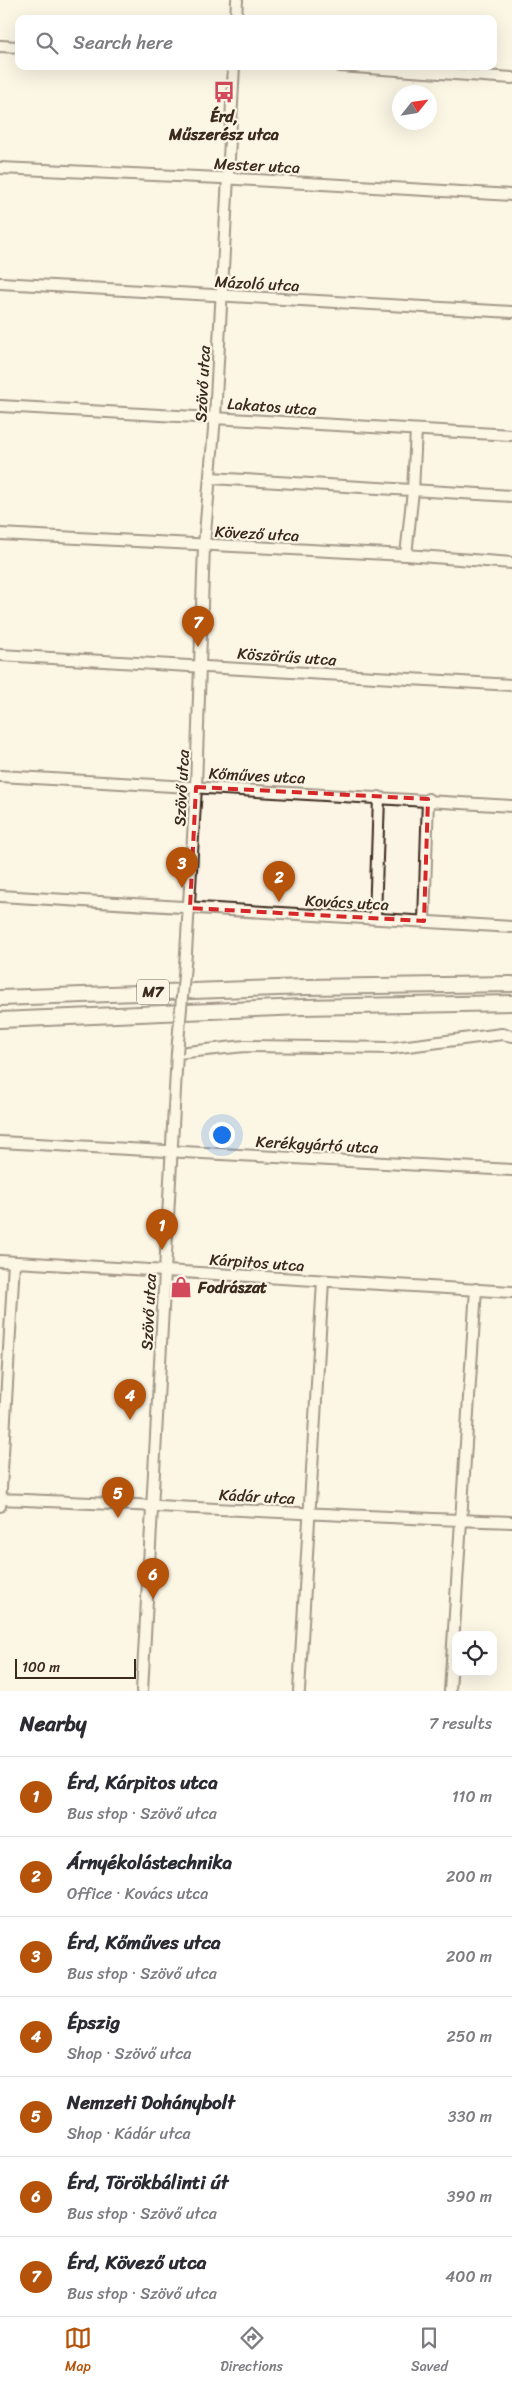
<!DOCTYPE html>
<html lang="en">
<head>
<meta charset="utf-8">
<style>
	:root { --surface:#fff; --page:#f7f7f7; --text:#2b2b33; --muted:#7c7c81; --line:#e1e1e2; --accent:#b45309 }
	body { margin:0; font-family:Sriracha,sans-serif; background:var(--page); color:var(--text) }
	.controls { position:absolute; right:15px; bottom:15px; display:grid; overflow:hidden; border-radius:10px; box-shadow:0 5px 20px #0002 }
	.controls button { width:45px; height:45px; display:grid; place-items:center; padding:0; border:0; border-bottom:1px solid var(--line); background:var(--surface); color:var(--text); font:25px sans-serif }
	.compass { position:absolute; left:392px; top:85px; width:45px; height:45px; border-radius:50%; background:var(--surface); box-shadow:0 5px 20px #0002; rotate:60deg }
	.scale { position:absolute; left:15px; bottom:12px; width:121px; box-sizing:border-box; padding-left:5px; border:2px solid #3b2a1e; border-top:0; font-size:14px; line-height:18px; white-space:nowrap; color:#3b2a1e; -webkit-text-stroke:4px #fcf5e5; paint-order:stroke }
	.you { position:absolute; left:221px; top:1134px; width:18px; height:18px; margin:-12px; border:4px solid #fff; border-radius:50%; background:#1a73e8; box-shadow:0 0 0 8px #1a73e833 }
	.badge { display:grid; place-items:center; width:32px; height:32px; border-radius:50%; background:var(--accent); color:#fff; font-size:16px; font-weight:700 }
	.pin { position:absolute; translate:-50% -41px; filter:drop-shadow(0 1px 2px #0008) }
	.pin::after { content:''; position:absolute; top:26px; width:18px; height:15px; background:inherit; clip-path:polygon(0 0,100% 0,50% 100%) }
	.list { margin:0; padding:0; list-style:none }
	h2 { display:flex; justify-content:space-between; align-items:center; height:65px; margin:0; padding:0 20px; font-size:21px }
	h2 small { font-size:16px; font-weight:400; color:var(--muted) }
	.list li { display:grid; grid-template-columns:32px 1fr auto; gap:15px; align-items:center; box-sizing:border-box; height:80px; padding:0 20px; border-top:1px solid var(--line) }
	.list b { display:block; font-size:19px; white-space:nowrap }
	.list p { margin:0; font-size:16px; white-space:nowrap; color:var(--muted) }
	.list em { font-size:16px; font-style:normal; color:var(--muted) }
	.icon { flex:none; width:28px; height:28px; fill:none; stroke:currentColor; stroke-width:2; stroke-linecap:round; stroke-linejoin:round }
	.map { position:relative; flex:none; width:512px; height:1691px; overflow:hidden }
	.search { position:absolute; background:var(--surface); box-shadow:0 5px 20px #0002; left:15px; right:15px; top:15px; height:55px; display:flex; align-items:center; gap:12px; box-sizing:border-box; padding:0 18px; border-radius:10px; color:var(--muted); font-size:19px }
	.sheet { height:625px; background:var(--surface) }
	nav { display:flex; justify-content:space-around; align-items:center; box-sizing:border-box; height:70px; border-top:1px solid var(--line); background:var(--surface); font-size:14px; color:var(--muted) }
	nav a { display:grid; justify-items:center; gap:2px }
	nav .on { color:var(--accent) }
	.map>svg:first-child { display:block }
</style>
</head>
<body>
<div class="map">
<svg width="512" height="1691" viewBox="0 0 512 1691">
	<rect width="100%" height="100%" fill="#fcf5e5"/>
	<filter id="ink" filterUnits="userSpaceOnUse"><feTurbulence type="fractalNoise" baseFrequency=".02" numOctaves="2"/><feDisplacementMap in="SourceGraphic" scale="10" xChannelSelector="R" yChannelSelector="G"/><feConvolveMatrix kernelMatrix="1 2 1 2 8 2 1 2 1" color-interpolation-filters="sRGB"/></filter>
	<g filter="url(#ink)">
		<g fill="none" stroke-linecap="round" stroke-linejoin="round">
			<!-- minor casing -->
			<g stroke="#3b2a1e" stroke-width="14">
				<g id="minor">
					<path d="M 236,19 L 237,0"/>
					<path d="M 0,46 L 19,47"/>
					<path d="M 340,66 L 512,78"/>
					<path d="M 0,168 L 220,178 L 512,195"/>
					<path d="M 0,283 L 512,312"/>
					<path d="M 0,406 L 512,435"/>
					<path d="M 211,478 L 512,496"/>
					<path d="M 0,534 L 406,555 L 512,563"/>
					<path d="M 406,555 L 413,491 L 416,430"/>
					<path d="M 0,655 L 512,685"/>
					<path d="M 0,776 L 512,806"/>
					<path d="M 0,896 L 512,927"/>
					<path d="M 375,918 L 379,797"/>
					<path d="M 424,921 L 428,799"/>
					<path d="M 186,953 L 196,787 L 204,545 L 215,417 L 234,66"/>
					<path d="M 0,1142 L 512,1170"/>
					<path d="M 0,1261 L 512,1292"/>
					<path d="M 0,1499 C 171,1506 341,1516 512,1522"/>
					<path d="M 0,1506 L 14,1262"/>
					<path d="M 142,1691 L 177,1053 L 245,1046 L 392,1048 L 502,1034 L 512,1036"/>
					<path d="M 299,1691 L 323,1281"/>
					<path d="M 450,1691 L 476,1289"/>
				</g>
			</g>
			<!-- highway casing -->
			<g stroke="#3b2a1e" stroke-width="18">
				<g id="highway">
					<path d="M 0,998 L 306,987 L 512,984"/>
					<path d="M 0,1020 L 302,1007 L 512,1003"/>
				</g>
			</g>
			<!-- minor -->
			<use href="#minor" stroke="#fcf5e5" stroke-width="10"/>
			<!-- highway -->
			<use href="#highway" stroke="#fcf5e5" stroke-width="14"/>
			<!-- minor-bridge casing -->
			<g stroke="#3b2a1e" stroke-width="14" stroke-linecap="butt">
				<path id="minor-bridge" d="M 177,1053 L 186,953"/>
			</g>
			<!-- minor-bridge -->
			<use href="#minor-bridge" stroke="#fcf5e5" stroke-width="10"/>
		</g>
	</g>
	<!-- marked area -->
	<path d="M0 0H512V1691H0ZM 196,787 L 428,799 L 424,921 L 190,908 Z" fill="#fcf5e5" fill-opacity=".55" fill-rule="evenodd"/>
	<path fill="none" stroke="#d62828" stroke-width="4" stroke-dasharray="10 6" stroke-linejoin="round" d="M 196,787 L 428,799 L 424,921 L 190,908 Z"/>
	<!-- icons -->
	<defs>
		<g id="bus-bare" transform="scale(1.725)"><path d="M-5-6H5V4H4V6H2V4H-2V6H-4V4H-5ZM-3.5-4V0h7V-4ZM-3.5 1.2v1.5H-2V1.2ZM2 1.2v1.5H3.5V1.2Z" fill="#d1495b" stroke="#fcf5e5" stroke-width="2.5" paint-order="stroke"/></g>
		<g id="shop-bare" transform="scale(1.725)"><path d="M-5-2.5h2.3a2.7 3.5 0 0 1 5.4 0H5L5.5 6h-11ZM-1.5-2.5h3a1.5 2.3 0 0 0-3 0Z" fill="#d1495b" stroke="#fcf5e5" stroke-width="2.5" paint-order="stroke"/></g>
	</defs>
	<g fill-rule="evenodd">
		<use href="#bus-bare" x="224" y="92"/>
		<use href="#shop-bare" x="181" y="1287"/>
	</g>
	<g text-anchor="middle" stroke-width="4.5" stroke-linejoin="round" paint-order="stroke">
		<!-- shield labels -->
		<rect fill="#fcf5e5" stroke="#75675a" stroke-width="1" x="137" y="979.5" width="32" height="25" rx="4"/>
		<g font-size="15" font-weight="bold" fill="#3b2a1e">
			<text x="153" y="997">M7</text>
		</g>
		<!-- poi labels -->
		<g font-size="16" font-weight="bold" fill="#3b2a1e" stroke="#fcf5e5">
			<text x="224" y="122">Érd,<tspan x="224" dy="18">Műszerész utca</tspan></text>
			<text x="198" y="1293" text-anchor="start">Fodrászat</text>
		</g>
		<!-- street labels -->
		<g font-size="16" fill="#3b2a1e" stroke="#fcf5e5">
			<text transform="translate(257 165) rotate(3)" y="6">Mester utca</text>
			<text transform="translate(257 283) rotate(3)" y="6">Mázoló utca</text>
			<text transform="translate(202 384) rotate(-87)" y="6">Szövő utca</text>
			<text transform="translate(272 406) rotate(4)" y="6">Lakatos utca</text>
			<text transform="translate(257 533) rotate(3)" y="6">Kövező utca</text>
			<text transform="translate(287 656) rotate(4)" y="6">Köszörűs utca</text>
			<text transform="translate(257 775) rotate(3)" y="6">Kőműves utca</text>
			<text transform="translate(181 788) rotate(-87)" y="6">Szövő utca</text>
			<text transform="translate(347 902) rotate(3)" y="6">Kovács utca</text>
			<text transform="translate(317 1144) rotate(3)" y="6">Kerékgyártó utca</text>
			<text transform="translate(257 1262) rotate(4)" y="6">Kárpitos utca</text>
			<text transform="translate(148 1312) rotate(-87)" y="6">Szövő utca</text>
			<text transform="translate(257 1496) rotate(3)" y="6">Kádár utca</text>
		</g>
	</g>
</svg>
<div class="controls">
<button><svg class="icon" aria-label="locate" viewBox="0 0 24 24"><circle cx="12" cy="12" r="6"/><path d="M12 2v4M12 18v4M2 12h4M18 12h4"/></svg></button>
</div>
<svg class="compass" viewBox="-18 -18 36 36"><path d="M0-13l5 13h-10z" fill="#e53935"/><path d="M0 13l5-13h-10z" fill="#7c7c81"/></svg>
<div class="scale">100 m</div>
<div class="you"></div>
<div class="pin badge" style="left:162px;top:1250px">1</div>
<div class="pin badge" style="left:279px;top:902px">2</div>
<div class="pin badge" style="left:182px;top:888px">3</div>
<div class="pin badge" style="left:130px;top:1420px">4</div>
<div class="pin badge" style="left:118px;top:1518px">5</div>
<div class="pin badge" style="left:153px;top:1599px">6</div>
<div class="pin badge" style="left:198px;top:647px">7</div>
<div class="search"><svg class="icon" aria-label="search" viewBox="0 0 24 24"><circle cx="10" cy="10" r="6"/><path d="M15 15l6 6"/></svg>Search here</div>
</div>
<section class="sheet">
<h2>Nearby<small>7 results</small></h2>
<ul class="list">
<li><span class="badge">1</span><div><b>Érd, Kárpitos utca</b><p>Bus stop · Szövő utca</p></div><em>110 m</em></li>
<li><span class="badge">2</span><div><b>Árnyékolástechnika</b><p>Office · Kovács utca</p></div><em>200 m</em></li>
<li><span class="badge">3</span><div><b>Érd, Kőműves utca</b><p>Bus stop · Szövő utca</p></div><em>200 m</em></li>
<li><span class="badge">4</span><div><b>Épszig</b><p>Shop · Szövő utca</p></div><em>250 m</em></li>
<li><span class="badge">5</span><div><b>Nemzeti Dohánybolt</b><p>Shop · Kádár utca</p></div><em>330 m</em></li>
<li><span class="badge">6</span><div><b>Érd, Törökbálinti út</b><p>Bus stop · Szövő utca</p></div><em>390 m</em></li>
<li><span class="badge">7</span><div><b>Érd, Kövező utca</b><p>Bus stop · Szövő utca</p></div><em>400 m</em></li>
</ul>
</section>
<nav>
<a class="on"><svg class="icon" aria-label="map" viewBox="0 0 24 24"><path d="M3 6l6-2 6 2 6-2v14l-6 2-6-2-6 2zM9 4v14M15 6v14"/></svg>Map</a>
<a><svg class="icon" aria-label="directions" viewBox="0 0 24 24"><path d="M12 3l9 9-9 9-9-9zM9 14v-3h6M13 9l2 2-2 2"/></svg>Directions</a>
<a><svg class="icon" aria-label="saved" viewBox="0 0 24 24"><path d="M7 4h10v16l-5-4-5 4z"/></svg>Saved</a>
</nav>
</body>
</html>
